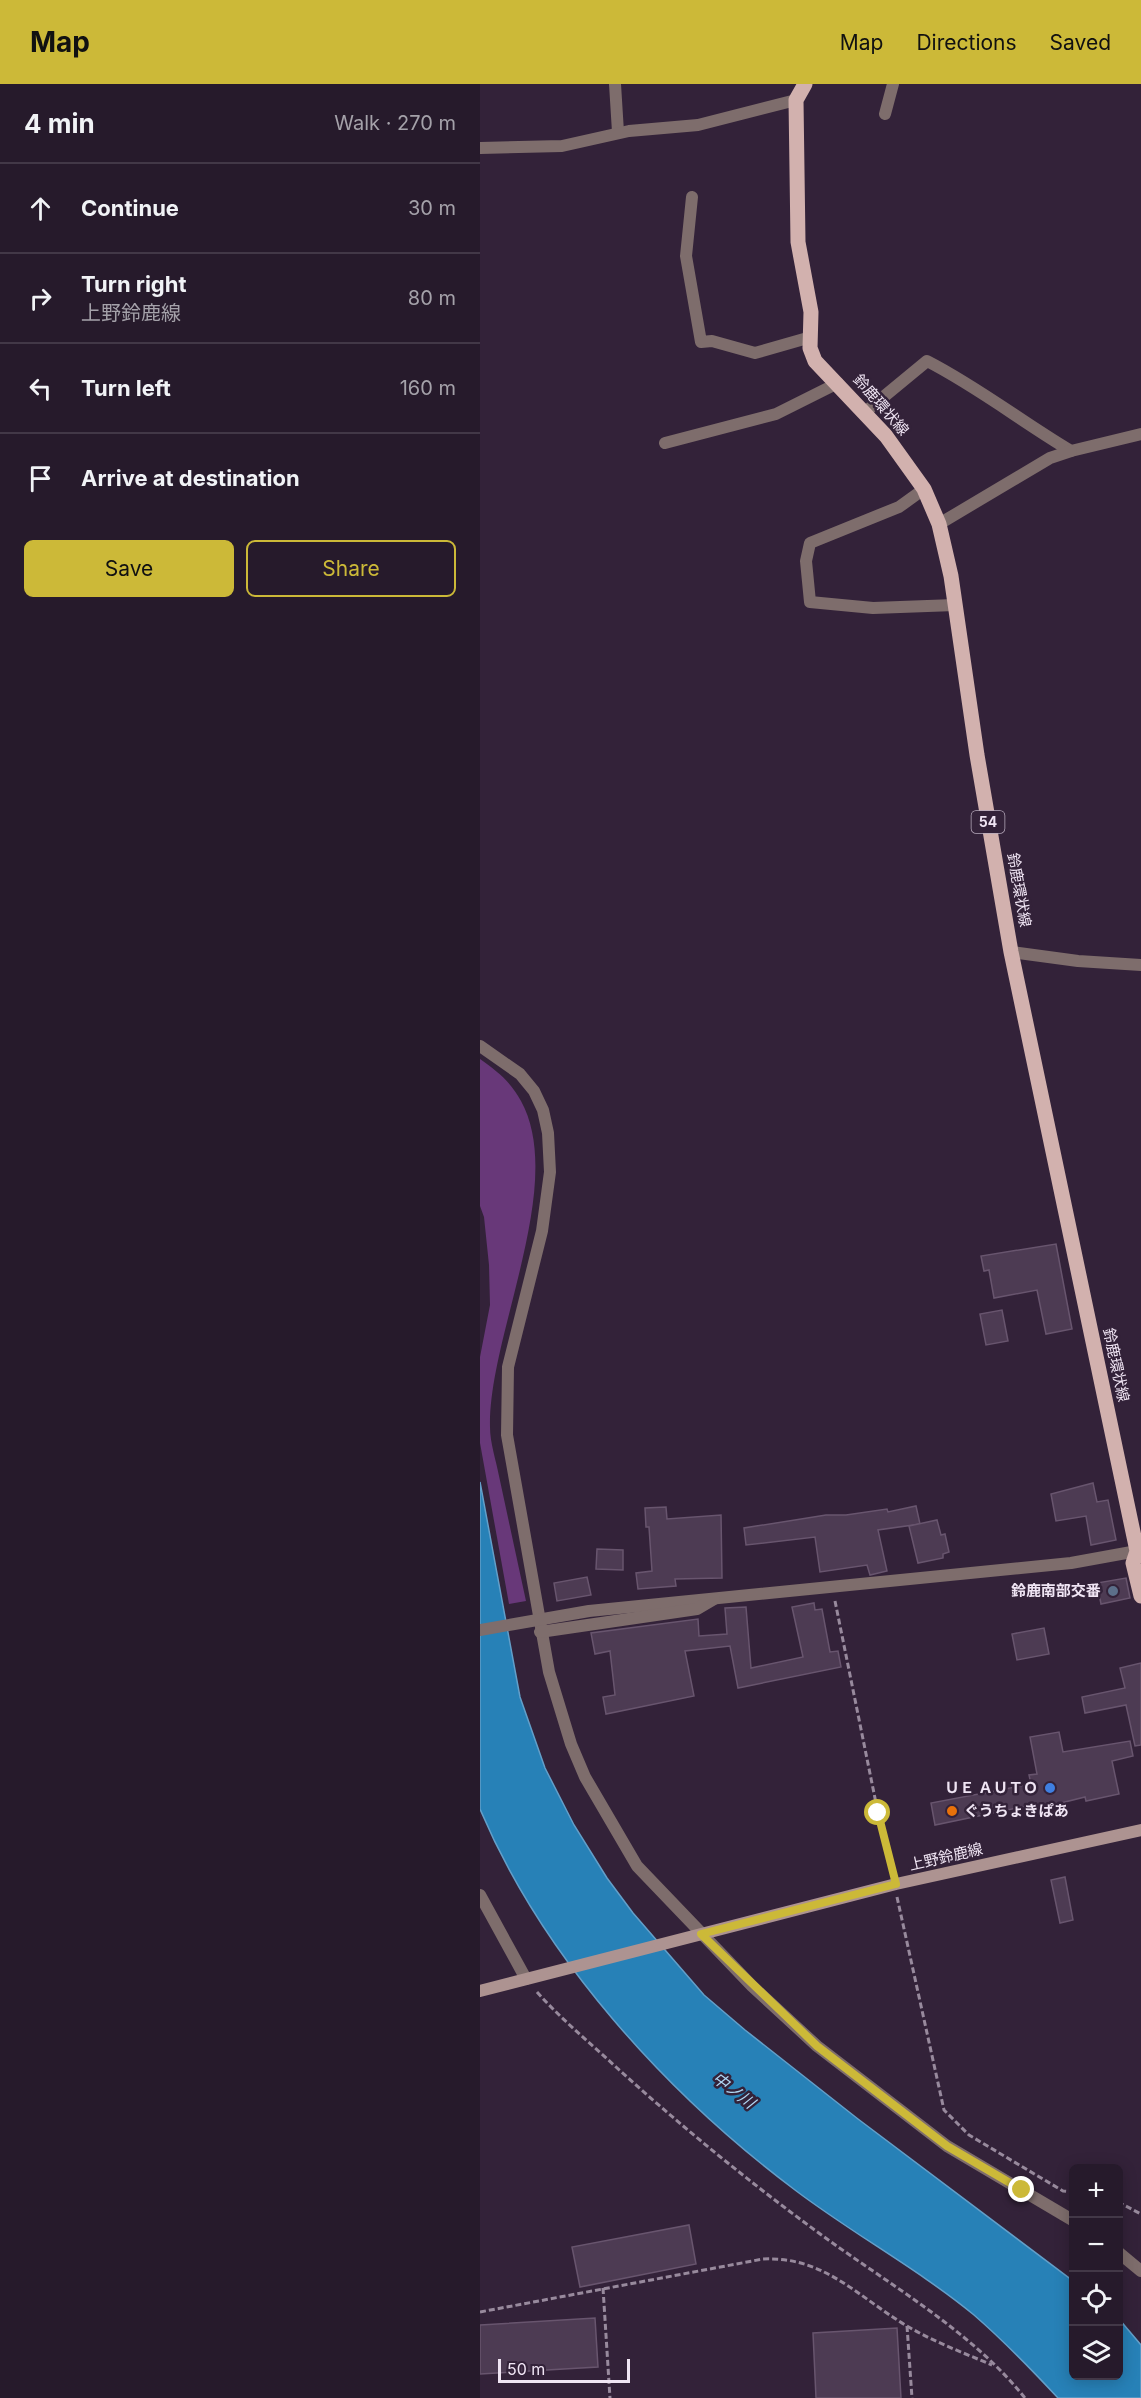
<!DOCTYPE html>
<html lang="en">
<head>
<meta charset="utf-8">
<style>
	:root { --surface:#261a2b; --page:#2e2333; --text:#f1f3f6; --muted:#a4a1a9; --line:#423847; --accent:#ccb938 }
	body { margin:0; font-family:Inter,"Noto Sans JP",sans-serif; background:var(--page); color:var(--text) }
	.controls { position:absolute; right:18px; bottom:18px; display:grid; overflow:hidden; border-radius:9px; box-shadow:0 3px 15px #0003 }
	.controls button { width:54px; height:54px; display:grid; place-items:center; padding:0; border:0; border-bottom:2px solid var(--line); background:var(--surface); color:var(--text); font:30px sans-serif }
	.scale { position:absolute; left:18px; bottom:15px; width:132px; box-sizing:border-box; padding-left:6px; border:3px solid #f0e5f4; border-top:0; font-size:16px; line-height:21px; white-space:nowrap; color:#f0e5f4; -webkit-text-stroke:4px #332239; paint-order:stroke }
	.stop { position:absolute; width:18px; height:18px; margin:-14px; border:4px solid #ccb938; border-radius:50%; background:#fff }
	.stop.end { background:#ccb938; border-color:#fff; box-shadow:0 2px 6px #0008 }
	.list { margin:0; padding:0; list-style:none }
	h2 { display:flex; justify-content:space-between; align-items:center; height:78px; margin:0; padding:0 24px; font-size:26px }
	h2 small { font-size:20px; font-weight:400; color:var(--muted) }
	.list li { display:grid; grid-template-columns:39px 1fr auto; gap:18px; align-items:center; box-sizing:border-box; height:90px; padding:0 24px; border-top:2px solid var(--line) }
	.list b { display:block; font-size:22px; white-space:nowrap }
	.list p { margin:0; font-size:20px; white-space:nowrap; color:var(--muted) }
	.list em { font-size:20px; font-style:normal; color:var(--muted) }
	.actions { display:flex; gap:12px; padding:18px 24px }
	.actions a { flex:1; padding:14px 0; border:2px solid var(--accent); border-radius:9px; text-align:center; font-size:21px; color:var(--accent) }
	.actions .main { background:var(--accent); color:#111 }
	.icon { flex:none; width:33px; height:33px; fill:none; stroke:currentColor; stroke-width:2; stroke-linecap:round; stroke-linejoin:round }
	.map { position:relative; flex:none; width:661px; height:2314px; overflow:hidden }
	header { display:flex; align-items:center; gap:36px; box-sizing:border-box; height:84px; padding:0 30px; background:var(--accent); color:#111 }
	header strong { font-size:28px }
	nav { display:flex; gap:33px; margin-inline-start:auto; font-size:21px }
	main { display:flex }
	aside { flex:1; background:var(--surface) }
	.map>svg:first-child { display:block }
</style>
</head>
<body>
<header>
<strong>Map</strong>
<nav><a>Map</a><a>Directions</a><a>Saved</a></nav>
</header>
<main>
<aside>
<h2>4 min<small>Walk · 270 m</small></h2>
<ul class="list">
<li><svg class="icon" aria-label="ahead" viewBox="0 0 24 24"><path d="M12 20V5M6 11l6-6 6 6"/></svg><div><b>Continue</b></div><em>30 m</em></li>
<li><svg class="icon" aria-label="right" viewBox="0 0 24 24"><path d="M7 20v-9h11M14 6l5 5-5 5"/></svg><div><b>Turn right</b><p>上野鈴鹿線</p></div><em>80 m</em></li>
<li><svg class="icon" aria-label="left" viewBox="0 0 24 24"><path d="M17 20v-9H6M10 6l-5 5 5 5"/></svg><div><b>Turn left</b></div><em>160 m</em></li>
<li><svg class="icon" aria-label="arrive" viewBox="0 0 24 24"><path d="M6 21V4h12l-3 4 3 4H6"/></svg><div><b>Arrive at destination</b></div></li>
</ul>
<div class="actions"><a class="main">Save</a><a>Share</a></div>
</aside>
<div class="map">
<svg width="661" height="2314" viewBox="0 0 661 2314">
	<rect width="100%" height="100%" fill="#332239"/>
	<!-- green -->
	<path fill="#683879" d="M 0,975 C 17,987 31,998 41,1017 C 87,1101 8,1252 10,1343 C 10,1359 16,1376 19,1392 C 28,1434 37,1475 46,1517 L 29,1520 L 0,1359 L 0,1273 L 10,1221 L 9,1181 L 4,1133 L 0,1122 Z"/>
	<!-- water -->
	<path fill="#2781b7" stroke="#639fc9" stroke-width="1.5" d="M 0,1398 L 40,1613 L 65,1684 L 94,1741 L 127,1794 L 153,1829 L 224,1911 L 265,1946 L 378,2035 L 593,2197 L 594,2292 L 638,2292 L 639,2235 L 661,2261 L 661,2314 L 578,2314 C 551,2285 524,2257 494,2231 C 438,2185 373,2150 315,2106 C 186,2009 63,1874 0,1725 Z"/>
	<!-- building -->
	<g fill="#4d3b53" stroke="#68556e" stroke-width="1.5">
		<path d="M 576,1160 L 592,1245 L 566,1250 L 557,1206 L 514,1214 L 509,1186 L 504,1187 L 501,1172 Z"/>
		<path d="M 522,1226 L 528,1257 L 506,1261 L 500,1230 Z"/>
		<path d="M 613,1399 L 617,1418 L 628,1416 L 636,1456 L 611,1461 L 606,1432 L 576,1437 L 571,1410 Z"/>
		<path d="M 436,1422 L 440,1440 L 398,1446 L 407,1487 L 390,1491 L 387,1481 L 340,1488 L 335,1453 L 266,1461 L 264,1444 L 346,1431 L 366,1431 L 407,1425 L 408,1428 Z"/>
		<path d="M 186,1423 L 187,1435 L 241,1431 L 242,1494 L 195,1495 L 196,1502 L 158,1505 L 156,1489 L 172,1487 L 169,1443 L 166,1443 L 165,1424 Z"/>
		<path d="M 457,1436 L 461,1451 L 465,1450 L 469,1468 L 463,1470 L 463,1474 L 438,1479 L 429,1442 Z"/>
		<path d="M 117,1465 L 143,1466 L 143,1486 L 116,1485 Z"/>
		<path d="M 107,1493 L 111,1511 L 77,1517 L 74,1499 Z"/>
		<path d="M 646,1494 L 650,1514 L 621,1520 L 617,1499 Z"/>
		<path d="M 334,1519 L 335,1526 L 342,1525 L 350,1568 L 358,1567 L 361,1583 L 258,1604 L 250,1562 L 205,1567 L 214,1612 L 126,1630 L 123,1613 L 135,1611 L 130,1567 L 115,1570 L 111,1549 L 218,1535 L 219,1552 L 247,1550 L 245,1524 L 266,1523 L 271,1584 L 323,1573 L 312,1523 Z"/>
		<path d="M 564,1544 L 569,1570 L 537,1576 L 532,1550 Z"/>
		<path d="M 661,1579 L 661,1661 L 655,1662 L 646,1621 L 605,1629 L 602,1613 L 645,1604 L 640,1584 Z"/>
		<path d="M 579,1648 L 583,1668 L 650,1657 L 653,1672 L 632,1677 L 639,1710 L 606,1717 L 605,1713 L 557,1725 L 556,1720 L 455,1741 L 451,1719 L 551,1700 L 549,1691 L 557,1690 L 550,1653 Z"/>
		<path d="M 585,1793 L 593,1836 L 580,1839 L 571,1796 Z"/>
		<path d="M 209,2141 L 216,2180 L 100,2203 L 92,2163 Z"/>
		<path d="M 115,2234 L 118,2283 L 0,2290 L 0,2241 Z"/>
		<path d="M 417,2244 L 421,2314 L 336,2314 L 333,2249 Z"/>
	</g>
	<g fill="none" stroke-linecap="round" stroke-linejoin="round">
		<!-- path -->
		<g stroke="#988a9d" stroke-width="3" stroke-dasharray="6 3" stroke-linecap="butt">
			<path d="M 355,1517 L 398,1729 L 413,1786"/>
			<path d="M 417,1813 L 464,2026 L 489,2051 L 583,2107 L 594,2108"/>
			<path d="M 57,1908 C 81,1935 109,1958 136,1983 C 203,2044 274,2102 347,2155 C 415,2204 493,2249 545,2314"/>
			<path d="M 638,2118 L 661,2130"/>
			<path d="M 123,2204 L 130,2314"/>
			<path d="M 0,2228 L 283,2175 C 344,2172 378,2213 427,2242 C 454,2258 484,2269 512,2281"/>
			<path d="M 427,2242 L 432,2314"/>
		</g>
		<!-- street -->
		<g stroke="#7e6d6c" stroke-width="12">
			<path d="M 135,0 L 138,48"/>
			<path d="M 405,30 L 413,0"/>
			<path d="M 0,64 L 82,62 L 149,47 L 218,41 L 316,16"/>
			<path d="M 212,113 L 206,172 L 221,258 L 232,257 L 275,269 L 331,253"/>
			<path d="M 384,329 L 447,277 C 498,303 542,338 591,367 L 661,350"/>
			<path d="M 185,359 L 296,330 L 358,299"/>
			<path d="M 444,405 L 419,423 L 330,459 L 326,477 L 330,518 L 393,524 L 475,521"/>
			<path d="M 459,440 L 570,374 L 591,367"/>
			<path d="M 531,868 L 598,877 L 661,881"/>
			<path d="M 0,962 L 40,990 L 54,1007 L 63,1026 L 68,1049 L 70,1088 L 62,1147 L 28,1283 L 27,1351 L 69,1588 L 91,1660 L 105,1693 L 157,1782 L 272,1902 L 337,1962 L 467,2062 L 594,2137"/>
			<path d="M 0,1546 L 109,1527 L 591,1479 L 657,1467"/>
			<path d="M 60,1548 L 217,1525 L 234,1515"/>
			<path d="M 0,1811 L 46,1895"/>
			<path d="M 638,2168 L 661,2187"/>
		</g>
		<!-- secondary -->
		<path stroke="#ad9391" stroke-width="12" d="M 0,1907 L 416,1800 L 661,1746"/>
		<!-- primary -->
		<path stroke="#d2b1ae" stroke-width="15" d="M 325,0 L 316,16 L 318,158 L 331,228 L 330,264 L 335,277 L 406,352 L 444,405 L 459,440 L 471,492 L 497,671 L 531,868 L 657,1467 L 653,1479 L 661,1512"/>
	</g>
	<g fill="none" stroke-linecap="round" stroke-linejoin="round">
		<!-- route -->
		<path stroke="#ccb938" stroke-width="8" d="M 398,1729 L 416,1800 L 221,1850 L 337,1962 L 467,2062 L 542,2106"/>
	</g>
	<!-- markers -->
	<circle fill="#5c6f8a" stroke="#332239" stroke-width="2" cx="633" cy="1507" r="6"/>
	<circle fill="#3f7fe0" stroke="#332239" stroke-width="2" cx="570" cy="1704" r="6"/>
	<circle fill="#e8710a" stroke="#332239" stroke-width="2" cx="472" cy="1727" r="6"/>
	<g text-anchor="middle" stroke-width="5" stroke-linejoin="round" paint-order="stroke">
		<!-- shield labels -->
		<rect fill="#332239" stroke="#b7aabc" stroke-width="1.5" x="491.5" y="727" width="33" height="22" rx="4.5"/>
		<g font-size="14" font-weight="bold" fill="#f0e5f4">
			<text x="508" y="743">54</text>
		</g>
		<!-- street labels -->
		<g font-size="15" fill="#f0e5f4" stroke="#332239">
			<text transform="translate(401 321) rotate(49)" y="5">鈴鹿環状線</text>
			<text transform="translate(539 806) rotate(80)" y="5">鈴鹿環状線</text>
			<text transform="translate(636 1281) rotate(78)" y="5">鈴鹿環状線</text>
			<text transform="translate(466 1773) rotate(-13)" y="5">上野鈴鹿線</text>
		</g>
		<!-- poi labels -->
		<g font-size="15" font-weight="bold" fill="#f0e5f4" stroke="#332239" text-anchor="end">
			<text x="621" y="1512">鈴鹿南部交番</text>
			<text x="558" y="1709">ＵＥ ＡＵＴＯ</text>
			<text x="484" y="1732" text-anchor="start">ぐうちょきぱあ</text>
		</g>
		<!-- water labels -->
		<g font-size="16" font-style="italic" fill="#b0d8f5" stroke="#332239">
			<text transform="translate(254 2006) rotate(37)" y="6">中ノ川</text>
		</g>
	</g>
</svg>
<div class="controls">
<button>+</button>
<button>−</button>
<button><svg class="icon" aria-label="locate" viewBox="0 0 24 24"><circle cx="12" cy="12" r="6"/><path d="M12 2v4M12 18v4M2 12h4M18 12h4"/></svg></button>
<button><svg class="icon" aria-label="layers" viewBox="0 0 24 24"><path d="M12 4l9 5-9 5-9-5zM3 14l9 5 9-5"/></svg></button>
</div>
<div class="scale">50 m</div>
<div class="stop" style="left:398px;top:1729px"></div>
<div class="stop end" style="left:542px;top:2106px"></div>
</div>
</main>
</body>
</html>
